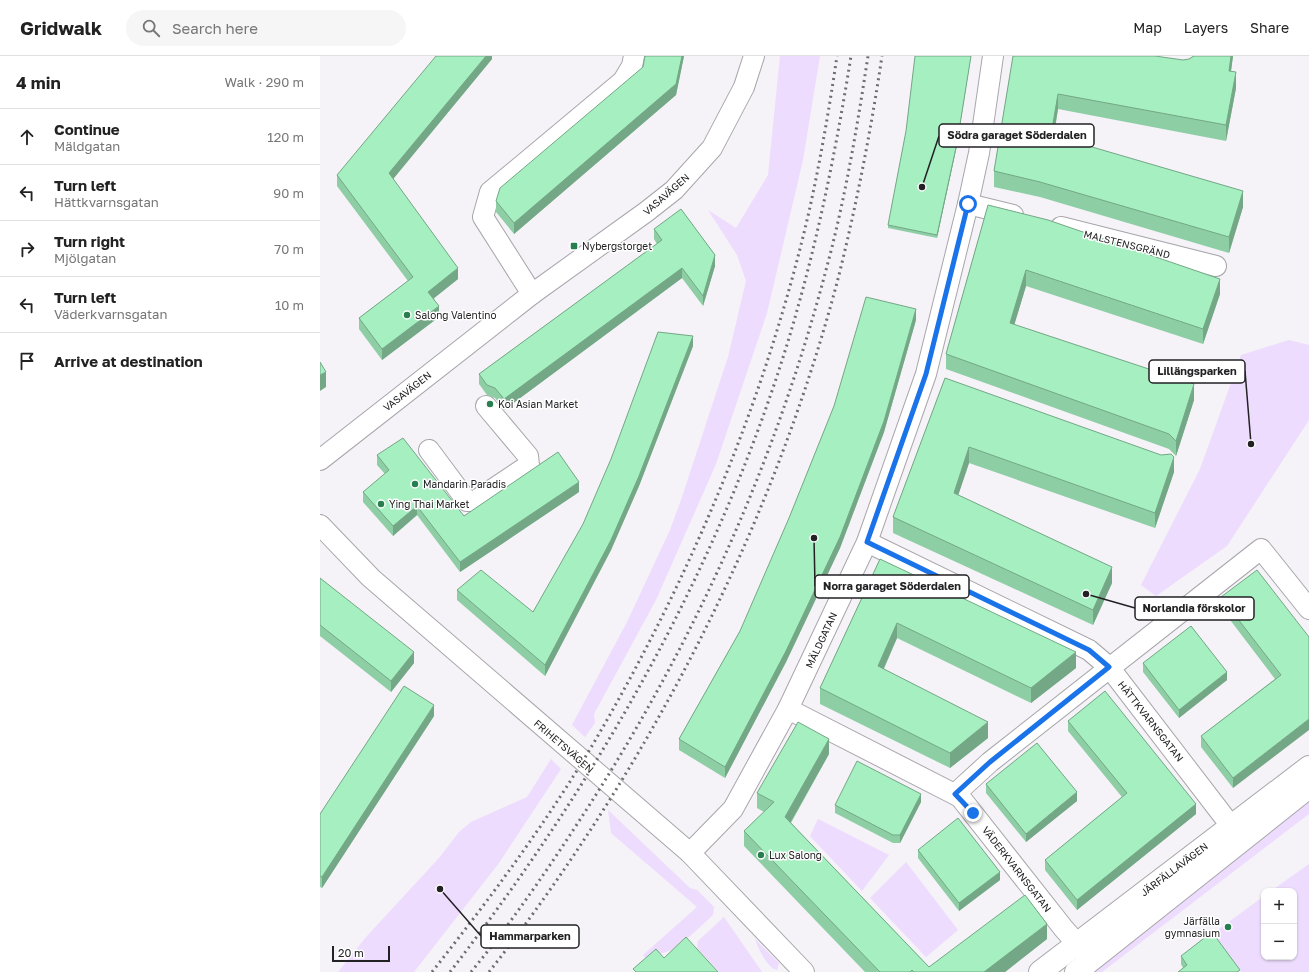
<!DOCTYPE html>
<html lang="en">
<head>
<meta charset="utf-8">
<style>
	:root { --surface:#fff; --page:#f6f6f6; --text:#222; --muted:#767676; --line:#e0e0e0 }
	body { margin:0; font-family:"Golos Text",sans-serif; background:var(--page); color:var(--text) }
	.controls { position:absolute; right:12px; bottom:12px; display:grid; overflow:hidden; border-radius:8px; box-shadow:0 1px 3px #0004 }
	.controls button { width:36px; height:36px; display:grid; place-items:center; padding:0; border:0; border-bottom:1px solid var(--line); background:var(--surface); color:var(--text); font:20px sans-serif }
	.scale { position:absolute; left:12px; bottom:10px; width:58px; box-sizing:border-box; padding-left:4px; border:2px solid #222123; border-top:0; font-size:11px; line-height:14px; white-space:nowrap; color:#222123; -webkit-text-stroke:3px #fff; paint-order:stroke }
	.stop { position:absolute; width:12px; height:12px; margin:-9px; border:3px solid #1a73e8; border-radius:50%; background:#fff }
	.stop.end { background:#1a73e8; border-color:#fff; box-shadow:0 1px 4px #0008 }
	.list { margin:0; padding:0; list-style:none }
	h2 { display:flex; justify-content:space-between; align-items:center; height:52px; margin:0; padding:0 16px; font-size:17px }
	h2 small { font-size:13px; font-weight:400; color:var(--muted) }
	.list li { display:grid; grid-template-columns:26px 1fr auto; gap:12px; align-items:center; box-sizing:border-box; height:56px; padding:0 16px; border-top:1px solid var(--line) }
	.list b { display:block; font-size:15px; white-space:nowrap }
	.list p { margin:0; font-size:13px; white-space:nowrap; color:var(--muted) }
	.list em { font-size:13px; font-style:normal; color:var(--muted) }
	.icon { flex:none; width:22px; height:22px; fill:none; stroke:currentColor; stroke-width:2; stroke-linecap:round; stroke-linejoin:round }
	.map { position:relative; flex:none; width:989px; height:916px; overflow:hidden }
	header { display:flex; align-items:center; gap:24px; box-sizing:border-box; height:56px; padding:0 20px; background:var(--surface); border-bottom:1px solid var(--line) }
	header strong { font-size:19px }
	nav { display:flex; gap:22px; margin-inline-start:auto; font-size:14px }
	.search { width:280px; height:36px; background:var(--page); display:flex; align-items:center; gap:10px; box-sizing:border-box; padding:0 14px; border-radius:22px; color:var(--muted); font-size:15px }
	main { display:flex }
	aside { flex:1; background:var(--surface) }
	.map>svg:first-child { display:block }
</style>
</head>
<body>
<header>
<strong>Gridwalk</strong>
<div class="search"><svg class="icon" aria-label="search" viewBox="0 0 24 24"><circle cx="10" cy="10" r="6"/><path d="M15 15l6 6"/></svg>Search here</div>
<nav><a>Map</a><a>Layers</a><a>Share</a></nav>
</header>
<main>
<aside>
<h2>4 min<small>Walk · 290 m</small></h2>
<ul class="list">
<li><svg class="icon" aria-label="ahead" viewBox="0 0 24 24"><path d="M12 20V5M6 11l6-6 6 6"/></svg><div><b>Continue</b><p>Mäldgatan</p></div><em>120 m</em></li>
<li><svg class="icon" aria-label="left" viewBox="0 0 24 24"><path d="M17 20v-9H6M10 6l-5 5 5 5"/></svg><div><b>Turn left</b><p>Hättkvarnsgatan</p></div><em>90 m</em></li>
<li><svg class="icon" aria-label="right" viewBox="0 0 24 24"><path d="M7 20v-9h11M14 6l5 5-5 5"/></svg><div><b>Turn right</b><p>Mjölgatan</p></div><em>70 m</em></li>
<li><svg class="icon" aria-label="left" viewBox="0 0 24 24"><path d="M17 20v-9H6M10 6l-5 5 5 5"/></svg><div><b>Turn left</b><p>Väderkvarnsgatan</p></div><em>10 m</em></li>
<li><svg class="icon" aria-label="arrive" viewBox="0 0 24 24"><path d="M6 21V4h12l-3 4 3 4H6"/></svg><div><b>Arrive at destination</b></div></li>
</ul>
</aside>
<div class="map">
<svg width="989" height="916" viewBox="0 0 989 916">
	<rect width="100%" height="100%" fill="#f5f2f8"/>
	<!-- green -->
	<g fill="#eddcfd">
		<path d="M 460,0 L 500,0 L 483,104 L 447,257 L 396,408 L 336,544 L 274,658 L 275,667 L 265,681 L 252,669 L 307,566 L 350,474 L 361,444 L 408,301 L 426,225 L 417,199 L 388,154 L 416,172 L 448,119 Z"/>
		<path d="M 969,284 L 989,289 L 989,364 L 907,490 L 836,540 L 821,529 L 880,413 L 921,299 Z"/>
		<path d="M 231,703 L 241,713 L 179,807 L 94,916 L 18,916 L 46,881 L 119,802 L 139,776 L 151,766 L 207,741 Z"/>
		<path d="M 989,737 L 989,758 L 782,916 L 761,916 Z"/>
		<path d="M 288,754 L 370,832 L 377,834 L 394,851 L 393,859 L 357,892 L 340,898 L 330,907 L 323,899 L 377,851 L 291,777 Z"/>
		<path d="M 498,763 L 569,799 L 542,835 L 490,780 Z"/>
		<path d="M 586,806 L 638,874 L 606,901 L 550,842 Z"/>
		<path d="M 989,808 L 989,916 L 921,916 L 891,879 L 944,840 L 944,901 L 974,901 L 974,835 L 951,835 Z"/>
		<path d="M 404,861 L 442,916 L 399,916 L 377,892 L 378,885 Z"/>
		<path d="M 435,883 L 459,907 L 457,914 C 447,912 438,892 435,883 Z"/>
	</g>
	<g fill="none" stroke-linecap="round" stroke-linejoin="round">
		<!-- minor casing -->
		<g stroke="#a8a6ab" stroke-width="22">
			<g id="minor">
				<path d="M 648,148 L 693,159"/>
				<path d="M 741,171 L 896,210"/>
				<path d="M 212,238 L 163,161 L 170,136 L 303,25 L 312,10 L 314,0"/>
				<path d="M 109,394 L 147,445 L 155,445 L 209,409 L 208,400 L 166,350"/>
				<path d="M 0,404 L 212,238 L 326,156 L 354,134 L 392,92 L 424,31 L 434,0"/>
				<path d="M 0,469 L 51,522 L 370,797 L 484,916"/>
				<path d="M 547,486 L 769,594 L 789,611 L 921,783"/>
				<path d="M 468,653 L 640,741 L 744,873 L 767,899"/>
				<path d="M 635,738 L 670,706 L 941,493 L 989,553"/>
				<path d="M 370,797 L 413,753 L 468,653 L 547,486 L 606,318 L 648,148 L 659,97 L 673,0"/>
			</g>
		</g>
		<!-- tertiary casing -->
		<g stroke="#a8a6ab" stroke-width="24">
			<g id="tertiary">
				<path d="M 720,916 L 989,711"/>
				<path d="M 756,916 L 989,731"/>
			</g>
		</g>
		<!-- minor -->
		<use href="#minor" stroke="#fff" stroke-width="20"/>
		<!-- tertiary -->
		<use href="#tertiary" stroke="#fff" stroke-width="22"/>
		<!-- rail -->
		<g stroke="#6e6d70" stroke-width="3" stroke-dasharray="2 4" stroke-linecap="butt">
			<path d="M 112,916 C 171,841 228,765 276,683 C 371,520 445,344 488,160 C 500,107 509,54 517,0"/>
			<path d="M 130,916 C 270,735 386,535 458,317 C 492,213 514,107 531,0"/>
			<path d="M 151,916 C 192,866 228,813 263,759 C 372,591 455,408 506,214 C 525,144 537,72 548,0"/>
			<path d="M 169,916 C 328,713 454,469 519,219 C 537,146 551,74 562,0"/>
		</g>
	</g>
	<!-- wall -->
	<g fill="#8ecea5">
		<path d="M 172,0 L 172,3 L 73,123 L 138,223 L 114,242 L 119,261 L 62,304 L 39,273 L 39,262 L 88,225 L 17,130 L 17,119 Z"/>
		<path d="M 325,0 L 364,0 L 356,39 L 194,178 L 176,156 L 176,145 L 323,11 Z"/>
		<path d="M 693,0 L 863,4 L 869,3 L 873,0 L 913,0 L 911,15 L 916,32 L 906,85 L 738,53 L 734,80 L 923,151 L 909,197 L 720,141 L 674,131 L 674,115 Z"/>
		<path d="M 637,89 L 617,182 L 568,172 L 568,169 Z"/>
		<path d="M 668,149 L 900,238 L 883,288 L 706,230 L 694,269 L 874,344 L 856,400 L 849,393 L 626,313 L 626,298 Z"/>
		<path d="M 334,173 L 395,210 L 383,250 L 362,222 L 184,354 L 175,342 L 167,339 L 159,328 L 159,318 L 337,188 L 334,183 Z"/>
		<path d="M 596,264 L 564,376 L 520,492 L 466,606 L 405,722 L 359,694 L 359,683 Z"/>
		<path d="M 373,290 L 319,430 L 291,494 L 225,620 L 137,544 L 137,534 L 213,556 Z"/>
		<path d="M 625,322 L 854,416 L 835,472 L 649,407 L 638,439 L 792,527 L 773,569 L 573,477 L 573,461 Z"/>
		<path d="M 57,399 L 144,460 L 259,436 L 140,516 L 97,459 L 73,480 L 43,446 L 43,436 L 65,418 L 57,409 Z"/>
		<path d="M 560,503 L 756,612 L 711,647 L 577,582 L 564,613 L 668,682 L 630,712 L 500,648 L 500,632 Z"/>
		<path d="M 0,522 L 94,607 L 71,636 L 0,580 Z"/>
		<path d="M 901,541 L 989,581 L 913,732 L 881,691 L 881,680 L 955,623 L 901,552 Z"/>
		<path d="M 823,607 L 907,624 L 859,662 L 823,616 Z"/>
		<path d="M 114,660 L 2,832 L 0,831 L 0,758 Z"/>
		<path d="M 748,665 L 876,758 L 757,854 L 725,814 L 725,804 L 802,741 L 748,675 Z"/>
		<path d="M 509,698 L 471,767 L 609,911 L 727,883 L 685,916 L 545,916 L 424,790 L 424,775 L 444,756 L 437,752 L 437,737 Z"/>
		<path d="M 666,728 L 757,745 L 706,786 L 666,737 Z"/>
		<path d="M 601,746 L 580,787 L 573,787 L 515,757 L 515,749 Z"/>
		<path d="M 598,794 L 680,824 L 639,855 L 598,802 Z"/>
		<path d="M 861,900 L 920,916 L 863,912 L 861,908 Z"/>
	</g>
	<!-- shaded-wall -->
	<g fill="#74a786">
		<path d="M 166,0 L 172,0 L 172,3 L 69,128 L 69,117 Z"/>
		<path d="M 362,0 L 364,0 L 356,39 L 194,178 L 194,167 Z"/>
		<path d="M 651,0 L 637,89 L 617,182 L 617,179 Z"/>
		<path d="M 911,0 L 913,0 L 909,30 L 909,15 Z"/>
		<path d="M 916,16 L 916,32 L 906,85 L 906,69 Z"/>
		<path d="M 738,38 L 738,53 L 731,94 L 731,79 Z"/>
		<path d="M 923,135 L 923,151 L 909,197 L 909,181 Z"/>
		<path d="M 395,199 L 395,210 L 383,250 L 383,240 Z"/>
		<path d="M 138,212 L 138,223 L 108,247 L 108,236 Z"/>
		<path d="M 362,212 L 362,222 L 184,354 L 184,343 Z"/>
		<path d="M 706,214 L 706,230 L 690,283 L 690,267 Z"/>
		<path d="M 900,223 L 900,238 L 883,288 L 883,273 Z"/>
		<path d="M 119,250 L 119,261 L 62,304 L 62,293 Z"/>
		<path d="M 596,253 L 596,264 L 564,376 L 520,492 L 466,606 L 405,722 L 405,711 Z"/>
		<path d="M 373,280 L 373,290 L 319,430 L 291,494 L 225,620 L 225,609 Z"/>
		<path d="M 6,316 L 6,331 L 0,335 L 0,319 Z"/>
		<path d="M 874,328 L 874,344 L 856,400 L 856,385 Z"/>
		<path d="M 649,391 L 649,407 L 634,452 L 634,437 Z"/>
		<path d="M 854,401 L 854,416 L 835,472 L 835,457 Z"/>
		<path d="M 259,426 L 259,436 L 140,516 L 140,506 Z"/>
		<path d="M 97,450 L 97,459 L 73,480 L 73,470 Z"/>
		<path d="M 792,511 L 792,527 L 773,569 L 773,554 Z"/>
		<path d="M 577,567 L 577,582 L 558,625 L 558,610 Z"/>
		<path d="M 94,596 L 94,607 L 71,636 L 71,625 Z"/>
		<path d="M 756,596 L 756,612 L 711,647 L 711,632 Z"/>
		<path d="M 907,616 L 907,624 L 859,662 L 859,654 Z"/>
		<path d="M 114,649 L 114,660 L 2,832 L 2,821 Z"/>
		<path d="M 989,663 L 989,674 L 913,732 L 913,722 Z"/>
		<path d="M 668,666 L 668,682 L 630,712 L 630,697 Z"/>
		<path d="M 509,683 L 509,698 L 465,776 L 465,761 Z"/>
		<path d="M 757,736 L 757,745 L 706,786 L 706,778 Z"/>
		<path d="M 601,738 L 601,746 L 580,787 L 580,779 Z"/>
		<path d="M 876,748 L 876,758 L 757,854 L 757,844 Z"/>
		<path d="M 680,816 L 680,824 L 639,855 L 639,847 Z"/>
		<path d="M 727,868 L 727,883 L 685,916 L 664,916 Z"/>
	</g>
	<!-- building -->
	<g fill="#a5efc0" stroke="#74a786">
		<path d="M 116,0 L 166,0 L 69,117 L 138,212 L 108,236 L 119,250 L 62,293 L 39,262 L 93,221 L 17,119 Z"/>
		<path d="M 325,0 L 362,0 L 356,28 L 194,167 L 176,145 L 180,132 L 323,11 Z"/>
		<path d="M 595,0 L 651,0 L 637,87 L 617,179 L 568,169 L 586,75 Z"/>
		<path d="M 693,0 L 835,0 L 863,4 L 869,3 L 874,0 L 911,0 L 909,15 L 916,16 L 906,69 L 738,38 L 731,79 L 923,135 L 909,181 L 720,126 L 674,115 Z"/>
		<path d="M 668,149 L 728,164 L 900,223 L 883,273 L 706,214 L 690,267 L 874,328 L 856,385 L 849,378 L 626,298 Z"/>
		<path d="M 361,153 L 395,199 L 383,240 L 362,212 L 184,343 L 175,332 L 167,329 L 159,318 L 342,184 L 334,173 Z"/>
		<path d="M 546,241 L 596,253 L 564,365 L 520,481 L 466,595 L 405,711 L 359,683 L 420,575 L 469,462 L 514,350 Z"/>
		<path d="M 338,276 L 373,280 L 319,420 L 291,484 L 225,609 L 137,534 L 161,514 L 213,556 L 263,468 L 291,403 Z"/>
		<path d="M 0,306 L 6,316 L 0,319 Z"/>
		<path d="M 625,322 L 841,399 L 851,398 L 854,401 L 835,457 L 649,391 L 634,437 L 792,511 L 773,554 L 573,461 Z"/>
		<path d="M 83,382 L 144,460 L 238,396 L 259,426 L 140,506 L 97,450 L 73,470 L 43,436 L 69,414 L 57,399 Z"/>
		<path d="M 560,503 L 756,596 L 711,632 L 577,567 L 558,610 L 668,666 L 630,697 L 500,632 Z"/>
		<path d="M 937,514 L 989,581 L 989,663 L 913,722 L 881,680 L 961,619 L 901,541 Z"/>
		<path d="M 0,522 L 94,596 L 71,625 L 0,569 Z"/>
		<path d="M 871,570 L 907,616 L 859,654 L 823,607 Z"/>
		<path d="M 84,630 L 114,649 L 2,821 L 0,820 L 0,758 Z"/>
		<path d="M 785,635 L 876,748 L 757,844 L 725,804 L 807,737 L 748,665 Z"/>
		<path d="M 478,666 L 509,683 L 465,761 L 609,911 L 705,839 L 727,868 L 664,916 L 594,916 L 592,914 L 590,916 L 560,916 L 424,775 L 454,746 L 437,737 Z"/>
		<path d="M 717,687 L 757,736 L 706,778 L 666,728 Z"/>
		<path d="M 537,705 L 601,738 L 580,779 L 573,779 L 515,749 Z"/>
		<path d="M 638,762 L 680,816 L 639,847 L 598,794 Z"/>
		<path d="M 892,876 L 920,914 L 917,916 L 858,916 L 867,909 L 861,900 Z"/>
		<path d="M 366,881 L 398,916 L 316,916 L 313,913 L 336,893 L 344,902 Z"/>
	</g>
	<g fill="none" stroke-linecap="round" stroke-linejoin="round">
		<!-- route -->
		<path stroke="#1a73e8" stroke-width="5" d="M 648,148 L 606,318 L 547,486 L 769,594 L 789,611 L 670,706 L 635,738 L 653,757"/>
	</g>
	<!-- markers -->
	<g fill="#297e50" stroke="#fff" stroke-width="1.5">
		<rect x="250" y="186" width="8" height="8" rx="2"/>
		<circle cx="87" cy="259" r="4"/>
		<circle cx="170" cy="348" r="4"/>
		<circle cx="95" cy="428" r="4"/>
		<circle cx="61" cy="448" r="4"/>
		<circle cx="441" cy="799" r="4"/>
		<circle cx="908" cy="871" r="4"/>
	</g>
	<g text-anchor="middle" stroke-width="3" stroke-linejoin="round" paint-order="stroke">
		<!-- street labels -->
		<g font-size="10" fill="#222123" stroke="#fff">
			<text transform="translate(346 138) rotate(-41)" y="4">VASAVÄGEN</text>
			<text transform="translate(807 188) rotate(14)" y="4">MALSTENSGRÄND</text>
			<text transform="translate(87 335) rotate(-38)" y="4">VASAVÄGEN</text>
			<text transform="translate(501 584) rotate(-65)" y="4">MÄLDGATAN</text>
			<text transform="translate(831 665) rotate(52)" y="4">HÄTTKVARNSGATAN</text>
			<text transform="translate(244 690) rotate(41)" y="4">FRIHETSVÄGEN</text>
			<text transform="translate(697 813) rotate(52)" y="4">VÄDERKVARNSGATAN</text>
			<text transform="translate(854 813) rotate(-37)" y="4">JÄRFÄLLAVÄGEN</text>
		</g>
		<!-- poi labels -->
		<g font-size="10" fill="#222123" stroke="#fff" text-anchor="start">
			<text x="262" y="194">Nybergstorget</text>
			<text x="95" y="263">Salong Valentino</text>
			<text x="178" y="352">Koi Asian Market</text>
			<text x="103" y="432">Mandarin Paradis</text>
			<text x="69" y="452">Ying Thai Market</text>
			<text x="449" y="803">Lux Salong</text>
			<text x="900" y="869" text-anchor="end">Järfälla<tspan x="900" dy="12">gymnasium</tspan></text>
		</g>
	</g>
	<!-- callouts -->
	<path fill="none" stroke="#222123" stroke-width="1.5" d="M602 131L619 80M931 388L925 315M494 482L495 530M766 538L815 552M120 833L161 880"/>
	<g fill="#222123" stroke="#fff" stroke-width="1.5">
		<circle cx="602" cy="131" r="4"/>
		<circle cx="931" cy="388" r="4"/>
		<circle cx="494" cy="482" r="4"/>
		<circle cx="766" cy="538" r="4"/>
		<circle cx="120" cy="833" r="4"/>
	</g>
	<g fill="#fff" stroke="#222123" stroke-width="1.5">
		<rect x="619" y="68" width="155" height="23" rx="4"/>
		<rect x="829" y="304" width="96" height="23" rx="4"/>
		<rect x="495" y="519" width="154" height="23" rx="4"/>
		<rect x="815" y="541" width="119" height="23" rx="4"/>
		<rect x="161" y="869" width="98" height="23" rx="4"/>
	</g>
	<g font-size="11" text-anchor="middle" font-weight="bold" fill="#222123">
		<text x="697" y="83">Södra garaget Söderdalen</text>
		<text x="877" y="319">Lillängsparken</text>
		<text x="572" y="534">Norra garaget Söderdalen</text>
		<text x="874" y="556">Norlandia förskolor</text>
		<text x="210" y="884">Hammarparken</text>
	</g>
</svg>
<div class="controls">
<button>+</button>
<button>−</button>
</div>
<div class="scale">20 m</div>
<div class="stop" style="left:648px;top:148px"></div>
<div class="stop end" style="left:653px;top:757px"></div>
</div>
</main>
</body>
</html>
